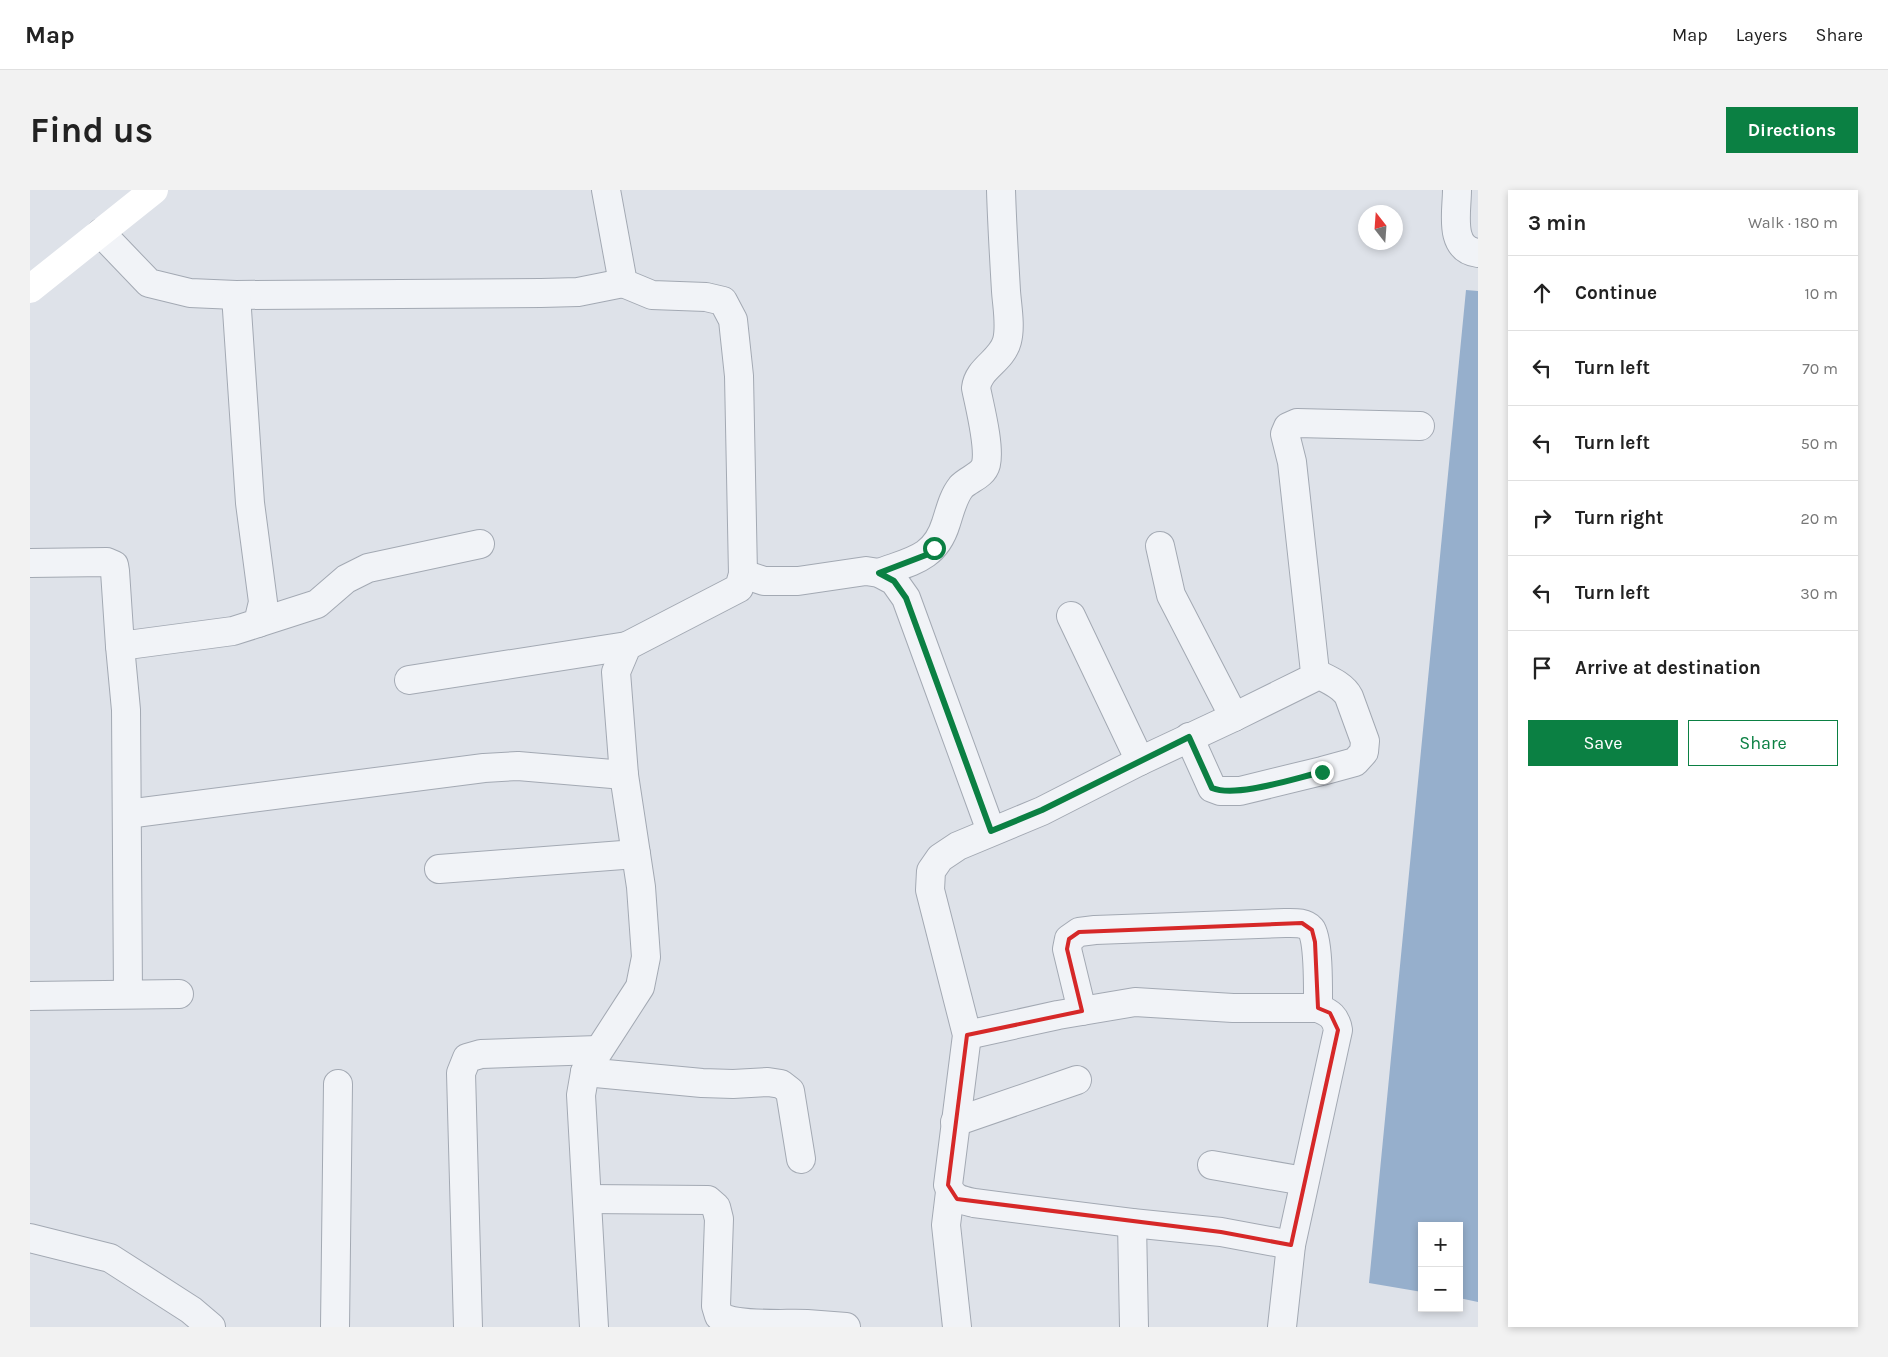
<!DOCTYPE html>
<html lang="en">
<head>
<meta charset="utf-8">
<style>
	:root { --surface:#fff; --page:#f2f2f2; --text:#222; --muted:#767676; --line:#e0e0e0; --accent:#0b8043 }
	body { margin:0; font-family:Karla,sans-serif; background:var(--page); color:var(--text) }
	.controls { position:absolute; right:15px; bottom:15px; display:grid; overflow:hidden; border-radius:0px; box-shadow:0 2px 8px #0003 }
	.controls button { width:45px; height:45px; display:grid; place-items:center; padding:0; border:0; border-bottom:1px solid var(--line); background:var(--surface); color:var(--text); font:25px sans-serif }
	.compass { position:absolute; left:1328px; top:15px; width:45px; height:45px; border-radius:50%; background:var(--surface); box-shadow:0 2px 8px #0003; rotate:343deg }
	.stop { position:absolute; width:15px; height:15px; margin:-11px; border:4px solid #0b8043; border-radius:50%; background:#fff }
	.stop.end { background:#0b8043; border-color:#fff; box-shadow:0 1px 5px #0008 }
	.list { margin:0; padding:0; list-style:none }
	h2 { display:flex; justify-content:space-between; align-items:center; height:65px; margin:0; padding:0 20px; font-size:21px }
	h2 small { font-size:16px; font-weight:400; color:var(--muted) }
	.list li { display:grid; grid-template-columns:32px 1fr auto; gap:15px; align-items:center; box-sizing:border-box; height:75px; padding:0 20px; border-top:1px solid var(--line) }
	.list b { display:block; font-size:19px; white-space:nowrap }
	.list em { font-size:16px; font-style:normal; color:var(--muted) }
	.actions { display:flex; gap:10px; padding:15px 20px }
	.actions a { flex:1; padding:11px 0; border:1px solid var(--accent); border-radius:0px; text-align:center; font-size:18px; color:var(--accent) }
	.actions .main { background:var(--accent); color:#fff }
	.icon { flex:none; width:28px; height:28px; fill:none; stroke:currentColor; stroke-width:2; stroke-linecap:round; stroke-linejoin:round }
	.map { position:relative; flex:none; width:1448px; height:1137px; overflow:hidden; border-radius:0px }
	header { display:flex; align-items:center; gap:30px; box-sizing:border-box; height:70px; padding:0 25px; background:var(--surface); border-bottom:1px solid var(--line) }
	header strong { font-size:24px }
	nav { display:flex; gap:28px; margin-inline-start:auto; font-size:18px }
	.intro { display:flex; align-items:center; justify-content:space-between; box-sizing:border-box; height:120px; padding:0 30px }
	h1 { margin:0; font-size:35px }
	.button { padding:12px 22px; border-radius:0px; background:var(--accent); color:#fff; font-size:18px; font-weight:700 }
	main { display:flex; gap:30px; padding:0 30px }
	aside { flex:1; background:var(--surface); border-radius:0px; box-shadow:0 2px 8px #0003 }
	.map>svg:first-child { display:block }
</style>
</head>
<body>
<header>
<strong>Map</strong>
<nav><a>Map</a><a>Layers</a><a>Share</a></nav>
</header>
<div class="intro"><h1>Find us</h1><a class="button">Directions</a></div>
<main>
<div class="map">
<svg width="1448" height="1137" viewBox="0 0 1448 1137">
	<rect width="100%" height="100%" fill="#dee2e9"/>
	<!-- water -->
	<path fill="#96afcc" d="M 1436,100 L 1448,101 L 1448,1112 L 1429,1108 L 1429,1036 L 1392,1036 L 1392,1102 L 1339,1093 Z"/>
	<g fill="none" stroke-linecap="round" stroke-linejoin="round">
		<!-- street casing -->
		<g stroke="#a3a9b3" stroke-width="30">
			<g id="street">
				<path d="M 1427,0 C 1427,22 1418,59 1448,63"/>
				<path d="M 71,43 L 119,93 L 160,103 L 206,105 L 511,103 L 548,102 L 593,93"/>
				<path d="M 1130,356 L 1141,405 L 1204,527"/>
				<path d="M 0,373 L 77,372 L 84,375 L 85,381 L 90,456 L 96,520 L 98,804"/>
				<path d="M 849,383 C 881,371 905,369 916,333 C 920,321 923,307 931,297 C 938,289 953,286 956,274 C 960,256 950,218 946,198 C 948,178 972,171 977,151 C 981,136 977,116 976,101 C 974,67 972,34 971,0"/>
				<path d="M 713,384 L 734,391 L 768,391 L 836,381 L 849,383 L 864,391 L 876,408 L 961,641"/>
				<path d="M 1041,426 L 1110,571"/>
				<path d="M 228,433 L 287,414 L 316,389 L 338,378 L 450,354"/>
				<path d="M 90,456 L 203,441 L 228,433 L 233,412 L 220,313 L 206,105"/>
				<path d="M 379,490 L 597,456"/>
				<path d="M 1159,547 L 1182,598 L 1190,601 L 1210,601 L 1292,581 L 1325,572 L 1334,562 L 1335,551 L 1319,507 C 1313,495 1297,489 1285,483"/>
				<path d="M 97,624 L 454,578 L 488,576 L 594,585"/>
				<path d="M 409,679 L 606,664"/>
				<path d="M 0,806 L 149,804"/>
				<path d="M 1052,821 L 1037,759 L 1039,749 L 1049,742 L 1065,740 L 1255,733 C 1264,733 1275,732 1281,739 C 1289,748 1288,804 1288,818"/>
				<path d="M 937,845 L 1028,825 L 1105,812 L 1203,818 L 1288,818 C 1300,823 1306,827 1308,840 L 1261,1055 L 1252,1137"/>
				<path d="M 555,882 L 672,893 L 703,894 L 738,892 L 751,894 L 760,901 L 771,969"/>
				<path d="M 925,932 L 1047,890"/>
				<path d="M 1182,975 L 1274,991"/>
				<path d="M 920,1002 L 916,1035 L 927,1137"/>
				<path d="M 557,1009 L 678,1010 L 686,1017 L 689,1029 L 686,1116 L 689,1126 C 707,1137 755,1133 777,1134 C 790,1135 803,1136 816,1137"/>
				<path d="M 1102,1033 L 1104,1137"/>
				<path d="M 0,1048 L 80,1068 L 161,1120 L 181,1137"/>
				<path d="M 1261,1055 L 1191,1042 L 1102,1033 L 944,1013 C 931,1010 922,1009 918,995 L 937,845 L 900,700 L 901,681 L 910,668 L 928,656 L 1012,621 L 1110,571 L 1204,527 L 1281,489 L 1285,483 L 1284,473 L 1262,272 L 1255,244 L 1258,237 L 1267,233 L 1390,236"/>
				<path d="M 305,1137 L 308,894"/>
				<path d="M 438,1137 L 431,883 L 437,868 L 451,864 L 568,860"/>
				<path d="M 564,1137 L 551,905 L 555,882 L 610,797 L 616,767 L 611,697 L 594,585 L 586,482 L 597,456 L 709,398 L 713,384 L 709,186 L 703,130 L 693,111 L 676,107 L 622,105 L 593,93 L 576,0"/>
			</g>
		</g>
		<!-- street -->
		<use href="#street" stroke="#f1f3f7" stroke-width="28"/>
		<!-- secondary -->
		<path stroke="#fff" stroke-width="28" d="M 0,99 L 124,0"/>
	</g>
	<g fill="none" stroke-linecap="round" stroke-linejoin="round">
		<!-- route -->
		<path stroke="#0b8043" stroke-width="6" d="M 904,358 L 896,365 L 849,383 L 864,391 L 876,408 L 961,641 L 1012,620 L 1159,547 L 1182,598 C 1207,608 1265,588 1292,582"/>
	</g>
	<!-- marked area -->
	<path fill="none" stroke="#d62828" stroke-width="4" stroke-linejoin="round" d="M 1272,733 L 1282,740 L 1285,752 L 1288,818 L 1300,823 L 1308,840 L 1261,1055 L 1191,1042 L 927,1009 L 918,995 L 937,845 L 1052,821 L 1037,759 L 1039,749 L 1049,742 Z"/>
</svg>
<div class="controls">
<button>+</button>
<button>−</button>
</div>
<svg class="compass" viewBox="-18 -18 36 36"><path d="M0-13l5 13h-10z" fill="#e53935"/><path d="M0 13l5-13h-10z" fill="#767676"/></svg>
<div class="stop" style="left:904px;top:358px"></div>
<div class="stop end" style="left:1292px;top:582px"></div>
</div>
<aside>
<h2>3 min<small>Walk · 180 m</small></h2>
<ul class="list">
<li><svg class="icon" aria-label="ahead" viewBox="0 0 24 24"><path d="M12 20V5M6 11l6-6 6 6"/></svg><div><b>Continue</b></div><em>10 m</em></li>
<li><svg class="icon" aria-label="left" viewBox="0 0 24 24"><path d="M17 20v-9H6M10 6l-5 5 5 5"/></svg><div><b>Turn left</b></div><em>70 m</em></li>
<li><svg class="icon" aria-label="left" viewBox="0 0 24 24"><path d="M17 20v-9H6M10 6l-5 5 5 5"/></svg><div><b>Turn left</b></div><em>50 m</em></li>
<li><svg class="icon" aria-label="right" viewBox="0 0 24 24"><path d="M7 20v-9h11M14 6l5 5-5 5"/></svg><div><b>Turn right</b></div><em>20 m</em></li>
<li><svg class="icon" aria-label="left" viewBox="0 0 24 24"><path d="M17 20v-9H6M10 6l-5 5 5 5"/></svg><div><b>Turn left</b></div><em>30 m</em></li>
<li><svg class="icon" aria-label="arrive" viewBox="0 0 24 24"><path d="M6 21V4h12l-3 4 3 4H6"/></svg><div><b>Arrive at destination</b></div></li>
</ul>
<div class="actions"><a class="main">Save</a><a>Share</a></div>
</aside>
</main>
</body>
</html>
